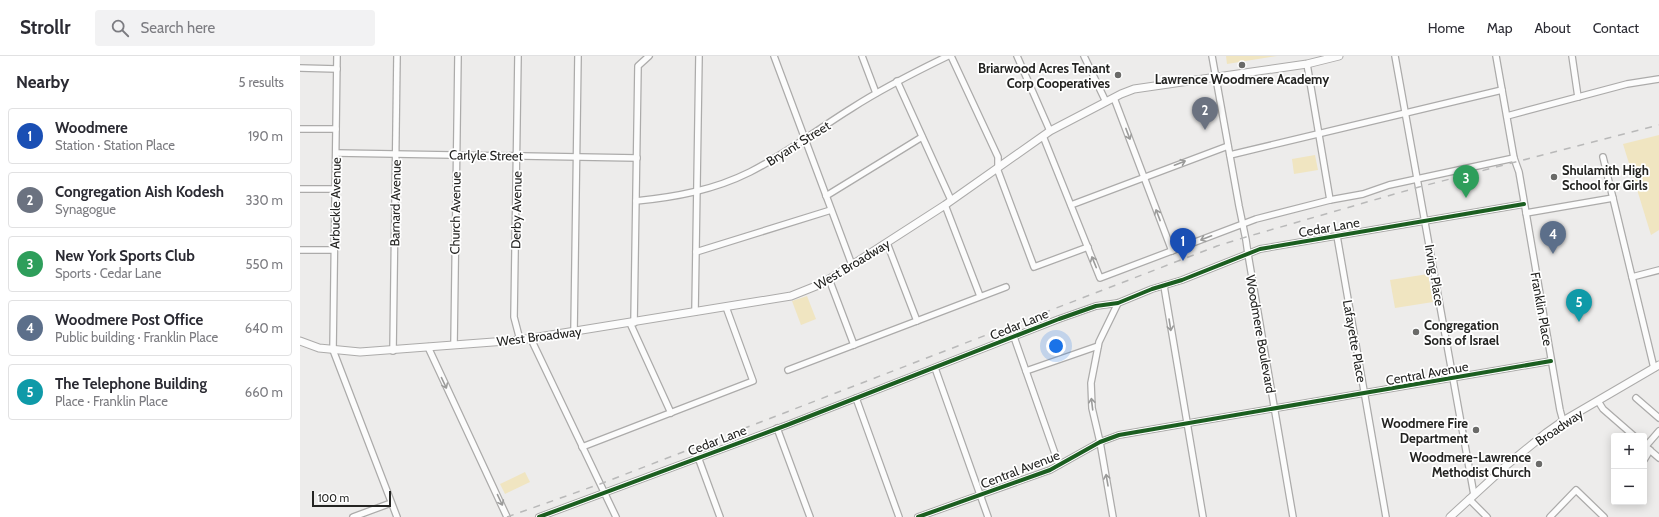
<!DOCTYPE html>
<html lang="en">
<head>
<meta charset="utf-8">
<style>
	:root { --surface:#fff; --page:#f2f2f3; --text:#2b2b33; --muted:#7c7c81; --line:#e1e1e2; --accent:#ea580c }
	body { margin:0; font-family:Cabin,sans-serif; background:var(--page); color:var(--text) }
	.controls { position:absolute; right:12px; bottom:12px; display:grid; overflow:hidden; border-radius:4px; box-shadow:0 2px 10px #0003 }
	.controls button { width:36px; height:36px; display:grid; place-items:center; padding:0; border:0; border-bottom:1px solid var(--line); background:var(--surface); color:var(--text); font:20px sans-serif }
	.scale { position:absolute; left:12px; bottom:10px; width:79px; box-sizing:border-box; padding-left:4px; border:2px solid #242422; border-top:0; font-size:11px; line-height:14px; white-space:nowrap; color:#242422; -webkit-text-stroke:3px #fff; paint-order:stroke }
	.you { position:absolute; left:756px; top:290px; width:14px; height:14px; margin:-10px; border:3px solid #fff; border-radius:50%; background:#1a73e8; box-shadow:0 0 0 6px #1a73e833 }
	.badge { display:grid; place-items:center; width:26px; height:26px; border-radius:50%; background:var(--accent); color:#fff; font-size:13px; font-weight:700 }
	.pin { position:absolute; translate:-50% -33px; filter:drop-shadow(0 1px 2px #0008) }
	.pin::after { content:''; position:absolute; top:21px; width:14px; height:12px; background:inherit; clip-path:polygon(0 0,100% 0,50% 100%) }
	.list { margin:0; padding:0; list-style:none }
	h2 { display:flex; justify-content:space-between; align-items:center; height:52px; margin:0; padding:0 16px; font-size:17px }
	h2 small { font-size:13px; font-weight:400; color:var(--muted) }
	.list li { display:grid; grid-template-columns:26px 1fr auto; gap:12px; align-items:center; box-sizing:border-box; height:56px; margin:0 8px 8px; padding:0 8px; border:1px solid var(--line); border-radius:4px }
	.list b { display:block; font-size:15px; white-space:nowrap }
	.list p { margin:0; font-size:13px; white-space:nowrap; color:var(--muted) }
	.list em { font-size:13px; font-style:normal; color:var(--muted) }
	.icon { flex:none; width:22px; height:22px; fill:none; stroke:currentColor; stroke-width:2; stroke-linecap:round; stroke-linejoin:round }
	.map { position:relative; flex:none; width:1359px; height:461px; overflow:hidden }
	header { display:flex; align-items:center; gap:24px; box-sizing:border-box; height:56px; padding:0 20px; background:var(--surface); border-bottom:1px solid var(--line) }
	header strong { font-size:19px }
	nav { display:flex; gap:22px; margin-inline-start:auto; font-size:14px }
	.search { width:280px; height:36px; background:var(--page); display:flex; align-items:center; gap:10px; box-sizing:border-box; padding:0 14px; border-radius:4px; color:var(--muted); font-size:15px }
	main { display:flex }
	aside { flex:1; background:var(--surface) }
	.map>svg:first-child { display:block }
</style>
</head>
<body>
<header>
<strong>Strollr</strong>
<div class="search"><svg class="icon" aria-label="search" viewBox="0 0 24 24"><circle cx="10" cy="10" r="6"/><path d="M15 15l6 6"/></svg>Search here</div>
<nav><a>Home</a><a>Map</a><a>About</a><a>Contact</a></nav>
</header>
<main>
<aside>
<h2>Nearby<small>5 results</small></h2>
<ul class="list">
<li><span class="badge" style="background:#1a4fb4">1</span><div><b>Woodmere</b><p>Station · Station Place</p></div><em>190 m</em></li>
<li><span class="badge" style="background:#6b7280">2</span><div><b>Congregation Aish Kodesh</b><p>Synagogue</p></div><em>330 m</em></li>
<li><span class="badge" style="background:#2e9e5b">3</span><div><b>New York Sports Club</b><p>Sports · Cedar Lane</p></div><em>550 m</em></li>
<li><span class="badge" style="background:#5c6f8a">4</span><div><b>Woodmere Post Office</b><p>Public building · Franklin Place</p></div><em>640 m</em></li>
<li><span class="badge" style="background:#0f9aa8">5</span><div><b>The Telephone Building</b><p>Place · Franklin Place</p></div><em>660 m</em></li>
</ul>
</aside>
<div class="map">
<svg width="1359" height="461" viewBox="0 0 1359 461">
	<rect width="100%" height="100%" fill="#edeceb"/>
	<!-- green -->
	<g fill="#f0e5c1">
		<path d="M 926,0 L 977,0 L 927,8 Z"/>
		<path d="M 1359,79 L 1359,174 L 1351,179 L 1323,88 Z"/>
		<path d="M 1015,99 L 1018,114 L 994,118 L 992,103 Z"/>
		<path d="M 1128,218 L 1133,246 L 1095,252 L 1090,224 Z"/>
		<path d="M 507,240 L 516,263 L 501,269 L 492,245 Z"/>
		<path d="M 225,416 L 230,426 L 205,438 L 200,428 Z"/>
	</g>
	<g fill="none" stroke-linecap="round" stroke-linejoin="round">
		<!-- minor casing -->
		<g stroke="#acabaa" stroke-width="8">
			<g id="minor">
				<path d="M 37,0 L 33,294 L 97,461"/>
				<path d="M 218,0 L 214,261 L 220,284"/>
				<path d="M 474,0 L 552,209"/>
				<path d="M 562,0 L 576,37"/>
				<path d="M 651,0 L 698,101 L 698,115 L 734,211 L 788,191"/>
				<path d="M 717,0 L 750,75"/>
				<path d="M 784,0 L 806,46"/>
				<path d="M 912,0 L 939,150 L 946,184 L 948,198 L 993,461"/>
				<path d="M 1095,0 L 1174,439"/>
				<path d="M 1196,0 L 1214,102 L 1219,116 L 1260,354 L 1263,365"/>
				<path d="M 1272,0 L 1278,41"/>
				<path d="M 1007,8 L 1030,144"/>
				<path d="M 0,12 L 37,13"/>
				<path d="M 597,25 L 651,144"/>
				<path d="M 814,42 L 872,195"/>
				<path d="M 1207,60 L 1327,28 L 1359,23"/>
				<path d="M 0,73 L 36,73"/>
				<path d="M 743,80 L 800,222 L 956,163 L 1030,144 L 1063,138 L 1089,129 L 1214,102"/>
				<path d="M 36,97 L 337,102"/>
				<path d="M 930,99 L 1202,34"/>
				<path d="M 1303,101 L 1354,312"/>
				<path d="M 0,133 L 35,133"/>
				<path d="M 526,140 L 622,81"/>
				<path d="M 336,145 C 376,141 414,134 450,116 C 486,98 518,73 552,52 C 583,32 615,16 648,0"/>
				<path d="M 645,149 L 680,240"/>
				<path d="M 771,149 L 928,90"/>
				<path d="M 1226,157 L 1313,142"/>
				<path d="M 1037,180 L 1086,461"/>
				<path d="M 587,187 L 617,265"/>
				<path d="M 0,194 L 34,194"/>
				<path d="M 396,196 L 531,154"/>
				<path d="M 1332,221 L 1359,214"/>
				<path d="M 529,223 L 554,289"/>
				<path d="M 864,230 L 903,461"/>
				<path d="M 395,256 L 399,0"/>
				<path d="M 330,267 L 371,357"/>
				<path d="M 334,267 L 338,10 L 349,0"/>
				<path d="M 274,276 L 278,0"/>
				<path d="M 714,281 L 759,409"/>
				<path d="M 231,283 L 316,461"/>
				<path d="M 154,289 L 158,0"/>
				<path d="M 128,291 L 207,461"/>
				<path d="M 93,295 L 97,0"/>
				<path d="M 635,312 L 688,461"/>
				<path d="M 488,314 L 706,231"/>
				<path d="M 726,315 L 798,290"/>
				<path d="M 556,342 L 599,461"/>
				<path d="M 1336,342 L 1359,362"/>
				<path d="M 1298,345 L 1303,353 L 1334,380"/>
				<path d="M 477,372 L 510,461"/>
				<path d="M 1344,389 L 1359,402"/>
				<path d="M 1346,390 L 1359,375"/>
				<path d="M 282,391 L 453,325 L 426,251"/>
				<path d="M 398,401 L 420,461"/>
				<path d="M 1344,404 L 1350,394"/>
				<path d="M 1169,443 L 1187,461"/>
				<path d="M 53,461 L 91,447"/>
				<path d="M 239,461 L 487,369 L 759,263 L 796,250 L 818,247 L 852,233 L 882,224 L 960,193 L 1224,148"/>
				<path d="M 618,461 L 750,414 L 800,386 L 819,379 L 1251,305"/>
				<path d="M 813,461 L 800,386 L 792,352 L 791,327 L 799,286 L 818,247"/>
				<path d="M 1250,461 L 1276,434 L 1304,461"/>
			</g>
		</g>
		<!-- major casing -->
		<g stroke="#acabaa" stroke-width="9">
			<g id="major">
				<path d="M 0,285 L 19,292 L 60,296 L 220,284 L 491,240 L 521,228 L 552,209 L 645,149 L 750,75 L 821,38 L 834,33 L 1007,8 L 1039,0"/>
				<path d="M 1150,461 L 1208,408 L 1246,377 L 1263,365 L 1359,309"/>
			</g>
		</g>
		<!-- minor -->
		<use href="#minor" stroke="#fcfcfc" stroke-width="5.5"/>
		<!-- major -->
		<use href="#major" stroke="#fcfcfc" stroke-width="7"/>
		<!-- rail -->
		<path stroke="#b9b9b9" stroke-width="1.5" stroke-dasharray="7 7" stroke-linecap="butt" d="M 207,461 L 300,428 L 917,190 L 946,181 L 1119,131 L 1359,69"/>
		<!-- cycleway casing -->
		<g stroke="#fff" stroke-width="6">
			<g id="cycleway">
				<path d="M 239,461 L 487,369 L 759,263 L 796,250 L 818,247 L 852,233 L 882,224 L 960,193 L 1224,148"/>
				<path d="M 618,461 L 750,414 L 800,386 L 819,379 L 1251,305"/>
			</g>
		</g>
		<!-- cycleway -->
		<use href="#cycleway" stroke="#1b5e20" stroke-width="4"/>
	</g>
	<!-- one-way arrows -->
	<defs><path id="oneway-shaft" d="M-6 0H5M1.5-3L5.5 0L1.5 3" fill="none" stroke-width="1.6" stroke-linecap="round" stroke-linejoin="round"/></defs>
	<g stroke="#9b9b9a">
		<use href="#oneway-shaft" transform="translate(828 78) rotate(69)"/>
		<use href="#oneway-shaft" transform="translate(880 107) rotate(-21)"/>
		<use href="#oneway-shaft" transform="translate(858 159) rotate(-111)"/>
		<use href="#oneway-shaft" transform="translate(906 182) rotate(159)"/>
		<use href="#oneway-shaft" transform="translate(794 206) rotate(-112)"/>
		<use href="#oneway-shaft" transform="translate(870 269) rotate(81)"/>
		<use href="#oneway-shaft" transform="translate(144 327) rotate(65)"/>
		<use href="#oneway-shaft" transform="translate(792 348) rotate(-97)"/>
		<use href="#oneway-shaft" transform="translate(807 424) rotate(-100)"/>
		<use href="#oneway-shaft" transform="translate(200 444) rotate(65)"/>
	</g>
	<!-- markers -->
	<g fill="#6a6a68" stroke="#fff" stroke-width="1.5">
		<circle cx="942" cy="9" r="4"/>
		<circle cx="818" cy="19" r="4"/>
		<circle cx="1254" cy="121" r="4"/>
		<circle cx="1116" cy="276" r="4"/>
		<circle cx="1176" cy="374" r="4"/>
		<circle cx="1239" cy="408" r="4"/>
	</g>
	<g text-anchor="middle" stroke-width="3.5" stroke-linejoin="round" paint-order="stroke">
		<!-- poi labels -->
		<g font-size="13" font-weight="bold" fill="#242422" stroke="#fff" text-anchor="end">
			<text x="810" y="17">Briarwood Acres Tenant<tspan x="810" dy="15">Corp Cooperatives</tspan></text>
			<text x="942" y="28" text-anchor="middle">Lawrence Woodmere Academy</text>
			<text x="1262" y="119" text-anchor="start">Shulamith High<tspan x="1262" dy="15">School for Girls</tspan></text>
			<text x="1124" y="274" text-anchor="start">Congregation<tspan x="1124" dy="15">Sons of Israel</tspan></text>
			<text x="1168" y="372">Woodmere Fire<tspan x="1168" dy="15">Department</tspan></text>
			<text x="1231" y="406">Woodmere-Lawrence<tspan x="1231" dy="15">Methodist Church</tspan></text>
		</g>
		<!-- street labels -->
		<g font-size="13" fill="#242422" stroke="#fff">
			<text transform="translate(498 87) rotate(-32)" y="5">Bryant Street</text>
			<text transform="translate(186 99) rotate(1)" y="5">Carlyle Street</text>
			<text transform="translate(35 147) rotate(-89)" y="5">Arbuckle Avenue</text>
			<text transform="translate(95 147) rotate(-89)" y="5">Barnard Avenue</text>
			<text transform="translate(216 154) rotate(-89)" y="5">Derby Avenue</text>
			<text transform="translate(155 157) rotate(-89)" y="5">Church Avenue</text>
			<text transform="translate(1029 171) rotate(-10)" y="5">Cedar Lane</text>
			<text transform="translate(552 208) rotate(-31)" y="5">West Broadway</text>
			<text transform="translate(1135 219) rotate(80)" y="5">Irving Place</text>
			<text transform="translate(1242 253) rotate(80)" y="5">Franklin Place</text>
			<text transform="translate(719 268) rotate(-22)" y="5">Cedar Lane</text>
			<text transform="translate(961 278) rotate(80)" y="5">Woodmere Boulevard</text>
			<text transform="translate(239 280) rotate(-7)" y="5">West Broadway</text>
			<text transform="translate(1055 285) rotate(80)" y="5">Lafayette Place</text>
			<text transform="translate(1127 317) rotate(-10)" y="5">Central Avenue</text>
			<text transform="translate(1259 371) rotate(-34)" y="5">Broadway</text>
			<text transform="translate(417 384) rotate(-21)" y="5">Cedar Lane</text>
			<text transform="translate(720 413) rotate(-21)" y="5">Central Avenue</text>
		</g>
	</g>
</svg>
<div class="controls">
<button>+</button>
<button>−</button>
</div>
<div class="scale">100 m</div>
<div class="you"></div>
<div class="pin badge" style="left:883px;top:205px;background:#1a4fb4">1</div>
<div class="pin badge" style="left:905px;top:74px;background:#6b7280">2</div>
<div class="pin badge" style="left:1166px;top:142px;background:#2e9e5b">3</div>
<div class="pin badge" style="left:1253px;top:198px;background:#5c6f8a">4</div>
<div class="pin badge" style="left:1279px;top:266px;background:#0f9aa8">5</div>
</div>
</main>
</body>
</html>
